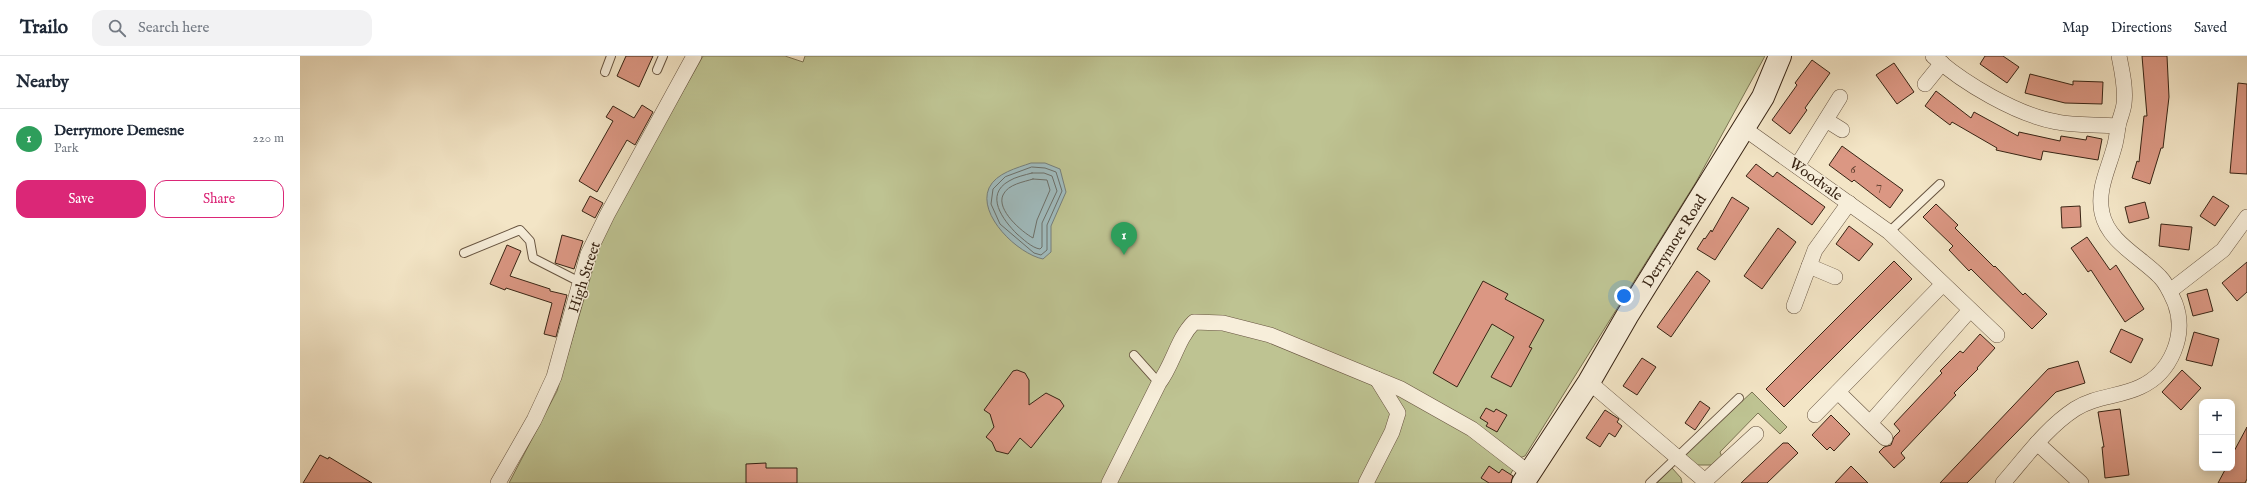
<!DOCTYPE html>
<html lang="en">
<head>
<meta charset="utf-8">
<style>
	:root { --surface:#fff; --page:#f2f2f3; --text:#1f2937; --muted:#747a83; --line:#e0e1e3; --accent:#db2777 }
	body { margin:0; font-family:"IM FELL English",serif; background:var(--page); color:var(--text) }
	.controls { position:absolute; right:12px; bottom:12px; display:grid; overflow:hidden; border-radius:8px; box-shadow:0 2px 10px #0003 }
	.controls button { width:36px; height:36px; display:grid; place-items:center; padding:0; border:0; border-bottom:1px solid var(--line); background:var(--surface); color:var(--text); font:20px sans-serif }
	.you { position:absolute; left:1324px; top:240px; width:14px; height:14px; margin:-10px; border:3px solid #fff; border-radius:50%; background:#1a73e8; box-shadow:0 0 0 6px #1a73e833 }
	.badge { display:grid; place-items:center; width:26px; height:26px; border-radius:50%; background:var(--accent); color:#fff; font-size:13px; font-weight:700 }
	.pin { position:absolute; translate:-50% -33px; filter:drop-shadow(0 1px 2px #0008) }
	.pin::after { content:''; position:absolute; top:21px; width:14px; height:12px; background:inherit; clip-path:polygon(0 0,100% 0,50% 100%) }
	.list { margin:0; padding:0; list-style:none }
	h2 { display:flex; justify-content:space-between; align-items:center; height:52px; margin:0; padding:0 16px; font-size:17px }
	h2 small { font-size:13px; font-weight:400; color:var(--muted) }
	.list li { display:grid; grid-template-columns:26px 1fr auto; gap:12px; align-items:center; box-sizing:border-box; height:60px; padding:0 16px; border-top:1px solid var(--line) }
	.list b { display:block; font-size:15px; white-space:nowrap }
	.list p { margin:0; font-size:13px; white-space:nowrap; color:var(--muted) }
	.list em { font-size:13px; font-style:normal; color:var(--muted) }
	.actions { display:flex; gap:8px; padding:12px 16px }
	.actions a { flex:1; padding:9px 0; border:1px solid var(--accent); border-radius:12px; text-align:center; font-size:14px; color:var(--accent) }
	.actions .main { background:var(--accent); color:#fff }
	.icon { flex:none; width:22px; height:22px; fill:none; stroke:currentColor; stroke-width:2; stroke-linecap:round; stroke-linejoin:round }
	.map { position:relative; flex:none; width:1947px; height:427px; overflow:hidden }
	header { display:flex; align-items:center; gap:24px; box-sizing:border-box; height:56px; padding:0 20px; background:var(--surface); border-bottom:1px solid var(--line) }
	header strong { font-size:19px }
	nav { display:flex; gap:22px; margin-inline-start:auto; font-size:14px }
	.search { width:280px; height:36px; background:var(--page); display:flex; align-items:center; gap:10px; box-sizing:border-box; padding:0 14px; border-radius:12px; color:var(--muted); font-size:15px }
	main { display:flex }
	aside { flex:1; background:var(--surface) }
	.map>svg:first-child { display:block }
</style>
</head>
<body>
<header>
<strong>Trailo</strong>
<div class="search"><svg class="icon" aria-label="search" viewBox="0 0 24 24"><circle cx="10" cy="10" r="6"/><path d="M15 15l6 6"/></svg>Search here</div>
<nav><a>Map</a><a>Directions</a><a>Saved</a></nav>
</header>
<main>
<aside>
<h2>Nearby<small></small></h2>
<ul class="list">
<li><span class="badge" style="background:#2e9e5b">1</span><div><b>Derrymore Demesne</b><p>Park</p></div><em>220 m</em></li>
</ul>
<div class="actions"><a class="main">Save</a><a>Share</a></div>
</aside>
<div class="map">
<svg width="1947" height="427" viewBox="0 0 1947 427">
	<rect width="100%" height="100%" fill="#f3e5c6"/>
	<filter id="stains"><feTurbulence type="fractalNoise" baseFrequency=".005" numOctaves="4"/><feColorMatrix values="0 0 0 0 .2 0 0 0 0 .09 0 0 0 0 .02 0 0 0 .5 -.17"/></filter>
	<radialGradient id="worn" r=".72"><stop offset=".6" stop-color="#630" stop-opacity="0"/><stop offset="1" stop-color="#630" stop-opacity=".3"/></radialGradient>
	<!-- green -->
	<g fill="#bec392" stroke="#7b7453">
		<path d="M 403,0 L 485,0 L 503,6 L 505,0 L 1465,0 L 1396,126 L 1225,400 L 1219,402 L 1206,427 L 209,427 L 257,335 L 304,175 Z"/>
		<path d="M 1452,336 L 1487,371 L 1480,378 L 1458,357 L 1420,396 L 1422,401 L 1413,409 L 1395,409 L 1385,398 Z"/>
		<path d="M 1372,412 L 1381,422 L 1382,427 L 1357,427 Z"/>
	</g>
	<!-- water -->
	<path fill="#a0bcbf" stroke="#767f7b" d="M 731,107 L 745,107 L 760,113 L 766,136 L 751,170 L 751,196 L 743,203 C 718,198 677,159 689,132 C 696,117 717,112 731,107 Z"/>
	<g fill="none" stroke-linecap="round" stroke-linejoin="round">
		<!-- shore -->
		<g stroke="#6c706a" stroke-width="1">
			<path d="M 732,111 L 745,112 L 756,116 L 762,135 L 747,169 L 747,194 L 741,199 L 734,197 L 700,168 L 691,148 L 693,133 L 705,121 Z"/>
			<path d="M 732,117 L 744,117 L 752,120 L 757,135 L 742,167 L 742,191 L 740,193 C 732,192 723,183 717,178 C 703,164 684,139 709,125 C 715,121 725,119 732,117 Z"/>
			<path d="M 733,123 L 747,124 L 750,134 L 737,164 L 733,182 C 722,176 696,154 703,139 C 708,128 724,126 733,123 Z"/>
		</g>
	</g>
	<!-- building -->
	<g fill="#db9783" stroke="#382414">
		<path d="M 326,0 L 353,0 L 339,31 L 317,20 Z"/>
		<path d="M 1685,0 L 1703,0 L 1719,11 L 1707,27 L 1680,8 Z"/>
		<path d="M 1842,0 L 1867,0 L 1869,41 L 1863,92 L 1861,92 L 1850,128 L 1832,122 L 1837,105 L 1839,106 L 1844,60 L 1847,60 Z"/>
		<path d="M 1512,4 L 1530,17 L 1505,52 L 1507,54 L 1490,78 L 1472,64 L 1497,29 L 1495,27 Z"/>
		<path d="M 1594,7 L 1614,36 L 1597,48 L 1576,19 Z"/>
		<path d="M 1730,18 L 1773,29 L 1773,25 L 1803,26 L 1802,48 L 1765,47 L 1725,37 Z"/>
		<path d="M 1938,27 L 1947,28 L 1947,118 L 1930,117 Z"/>
		<path d="M 1636,35 L 1671,62 L 1674,56 L 1718,80 L 1719,76 L 1760,85 L 1761,80 L 1786,84 L 1787,80 L 1802,83 L 1798,104 L 1743,95 L 1741,104 L 1696,94 L 1697,92 L 1652,66 L 1650,69 L 1625,50 Z"/>
		<path d="M 342,49 L 353,56 L 335,89 L 327,84 L 297,136 L 279,125 L 313,65 L 306,61 L 313,50 L 334,62 Z"/>
		<path d="M 1542,90 L 1603,134 L 1590,152 L 1554,124 L 1552,126 L 1529,109 Z"/>
		<path d="M 1456,108 L 1473,121 L 1477,116 L 1525,151 L 1512,169 L 1446,120 Z"/>
		<path d="M 290,140 L 303,147 L 295,162 L 282,155 Z"/>
		<path d="M 1913,140 L 1929,150 L 1915,170 L 1900,160 Z"/>
		<path d="M 1432,141 L 1449,152 L 1415,204 L 1397,193 L 1404,182 L 1405,183 L 1411,174 L 1412,176 Z"/>
		<path d="M 1845,146 L 1849,162 L 1829,167 L 1825,151 Z"/>
		<path d="M 1636,148 L 1658,169 L 1655,172 L 1694,211 L 1695,210 L 1723,239 L 1725,237 L 1747,258 L 1732,273 L 1671,213 L 1669,215 L 1649,194 L 1653,190 L 1623,161 Z"/>
		<path d="M 1780,150 L 1781,171 L 1762,172 L 1761,151 Z"/>
		<path d="M 1861,168 L 1892,171 L 1889,194 L 1859,190 Z"/>
		<path d="M 1549,170 L 1573,188 L 1559,205 L 1536,188 Z"/>
		<path d="M 1478,172 L 1496,186 L 1462,233 L 1444,220 Z"/>
		<path d="M 262,179 L 283,185 L 274,213 L 255,207 Z"/>
		<path d="M 1787,181 L 1810,214 L 1816,209 L 1844,253 L 1825,266 L 1791,214 L 1788,216 L 1771,192 Z"/>
		<path d="M 207,189 L 221,195 L 210,220 L 250,233 L 250,235 L 267,239 L 256,281 L 244,278 L 252,247 L 206,232 L 205,234 L 190,228 Z"/>
		<path d="M 1594,205 L 1612,223 L 1484,351 L 1466,333 Z"/>
		<path d="M 1947,206 L 1947,236 L 1937,245 L 1922,227 Z"/>
		<path d="M 1397,215 L 1410,225 L 1371,281 L 1357,271 Z"/>
		<path d="M 1183,225 L 1208,238 L 1205,243 L 1244,264 L 1229,291 L 1232,292 L 1211,331 L 1191,321 L 1214,281 L 1192,268 L 1157,331 L 1133,317 Z"/>
		<path d="M 1907,233 L 1913,255 L 1893,260 L 1887,238 Z"/>
		<path d="M 1821,273 L 1843,283 L 1831,307 L 1810,296 Z"/>
		<path d="M 1894,276 L 1919,283 L 1912,310 L 1886,304 Z"/>
		<path d="M 1680,278 L 1695,292 L 1677,312 L 1678,313 L 1654,337 L 1656,339 L 1601,397 L 1605,402 L 1594,412 L 1579,396 L 1584,391 L 1591,389 L 1594,381 L 1600,375 L 1594,368 L 1642,317 L 1640,315 L 1660,295 L 1663,297 Z"/>
		<path d="M 1342,302 L 1356,311 L 1337,339 L 1323,330 Z"/>
		<path d="M 1778,305 L 1785,327 L 1756,336 L 1667,427 L 1640,427 L 1748,313 Z"/>
		<path d="M 717,314 L 725,317 L 729,324 L 729,349 L 746,337 L 760,344 L 764,350 L 731,392 L 720,382 L 708,398 L 696,395 L 692,386 L 686,381 L 694,371 L 690,358 L 684,354 L 713,315 Z"/>
		<path d="M 1882,314 L 1901,332 L 1881,354 L 1862,336 Z"/>
		<path d="M 1400,345 L 1410,352 L 1395,374 L 1385,367 Z"/>
		<path d="M 1186,352 L 1194,356 L 1196,353 L 1207,359 L 1197,376 L 1186,370 L 1188,367 L 1180,362 Z"/>
		<path d="M 1820,353 L 1829,419 L 1805,422 L 1802,391 L 1804,391 L 1798,356 Z"/>
		<path d="M 1305,354 L 1319,363 L 1317,366 L 1322,370 L 1315,381 L 1309,377 L 1300,391 L 1286,382 Z"/>
		<path d="M 1531,359 L 1550,378 L 1534,395 L 1530,391 L 1527,394 L 1512,379 Z"/>
		<path d="M 1947,371 L 1947,423 L 1945,427 L 1918,427 L 1926,412 L 1932,412 L 1932,399 Z"/>
		<path d="M 1483,387 L 1488,387 L 1498,397 L 1467,427 L 1441,427 Z"/>
		<path d="M 20,399 L 28,403 L 29,401 L 72,427 L 3,427 Z"/>
		<path d="M 466,407 L 466,412 L 497,412 L 497,427 L 446,427 L 446,408 Z"/>
		<path d="M 1189,410 L 1199,417 L 1202,413 L 1213,420 L 1211,427 L 1189,427 L 1181,422 Z"/>
		<path d="M 1551,410 L 1568,427 L 1535,427 Z"/>
	</g>
	<g fill="none" stroke-linecap="round" stroke-linejoin="round">
		<!-- service casing -->
		<g stroke="#675440" stroke-width="10">
			<g id="service">
				<path d="M 357,14 L 363,0"/>
				<path d="M 305,16 L 311,0"/>
				<path d="M 1589,176 L 1640,128"/>
				<path d="M 164,197 L 220,174 L 230,185 L 233,202 L 280,226"/>
				<path d="M 834,299 L 859,327"/>
				<path d="M 1350,427 L 1439,342"/>
			</g>
		</g>
		<!-- minor casing -->
		<g stroke="#675440" stroke-width="16">
			<g id="minor">
				<path d="M 1633,0 C 1663,27 1717,59 1757,66 C 1776,70 1798,68 1818,70"/>
				<path d="M 1625,28 L 1642,7"/>
				<path d="M 1526,64 L 1542,74"/>
				<path d="M 1442,71 L 1589,176 L 1697,279"/>
				<path d="M 1497,110 L 1540,41"/>
				<path d="M 1509,210 L 1535,221"/>
				<path d="M 1870,235 L 1923,194 L 1947,161"/>
				<path d="M 1494,250 L 1515,194 L 1549,147"/>
				<path d="M 1289,326 L 1405,425 L 1456,378"/>
				<path d="M 1538,336 L 1585,382"/>
				<path d="M 1515,359 L 1643,228"/>
				<path d="M 1570,367 L 1670,254"/>
				<path d="M 1737,387 L 1781,427"/>
				<path d="M 198,427 L 234,364 L 254,321 L 288,198 L 307,159 L 394,0"/>
				<path d="M 809,427 L 859,327 C 873,309 877,283 894,266 L 923,267 L 970,279 L 1101,333 L 1172,373 L 1229,417"/>
				<path d="M 1066,427 L 1092,376 L 1098,357 L 1077,323"/>
				<path d="M 1703,427 C 1725,402 1746,372 1775,353 C 1795,340 1819,341 1840,331 C 1871,317 1887,279 1875,247 C 1871,238 1867,228 1860,221 C 1841,201 1808,186 1802,157 C 1797,134 1808,114 1814,92 C 1816,86 1817,78 1818,71 C 1819,64 1823,56 1824,48 C 1826,32 1822,15 1819,0"/>
			</g>
		</g>
		<!-- secondary casing -->
		<g stroke="#382414" stroke-width="24">
			<path id="secondary" d="M 1223,427 L 1289,326 L 1327,260 L 1463,41 L 1480,0"/>
		</g>
		<!-- service -->
		<use href="#service" stroke="#f7eeda" stroke-width="8"/>
		<!-- minor -->
		<use href="#minor" stroke="#f7eeda" stroke-width="15"/>
		<!-- secondary -->
		<use href="#secondary" stroke="#f7eeda" stroke-width="22"/>
	</g>
	<g text-anchor="middle" stroke-width="3" stroke-linejoin="round" paint-order="stroke">
		<!-- number labels -->
		<g font-size="13" fill="#614130">
			<text x="1553" y="117">6</text>
			<text x="1579" y="134">7</text>
		</g>
		<!-- street labels -->
		<g font-size="15" fill="#382414" stroke="#f7eeda">
			<text transform="translate(1516 123) rotate(36)" y="5">Woodvale</text>
			<text transform="translate(1374 185) rotate(-58)" y="5">Derrymore Road</text>
			<text transform="translate(284 221) rotate(-72)" y="5">High Street</text>
		</g>
	</g>
	<rect width="100%" height="100%" filter="url(#stains)"/>
	<rect width="100%" height="100%" fill="url(#worn)"/>
</svg>
<div class="controls">
<button>+</button>
<button>−</button>
</div>
<div class="you"></div>
<div class="pin badge" style="left:824px;top:199px;background:#2e9e5b">1</div>
</div>
</main>
</body>
</html>
